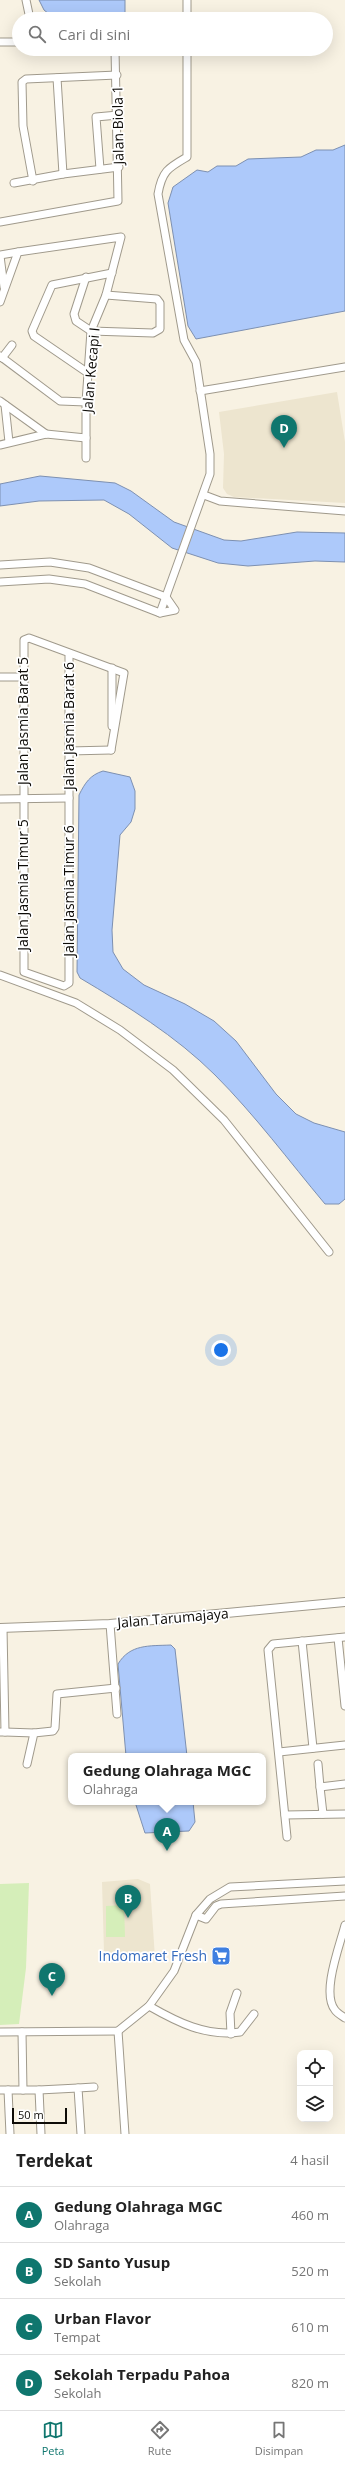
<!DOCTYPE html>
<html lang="id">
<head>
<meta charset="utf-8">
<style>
	:root { --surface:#fff; --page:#f2f2f2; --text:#222; --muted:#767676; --line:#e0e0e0; --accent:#0f766e }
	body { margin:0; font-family:"Open Sans",sans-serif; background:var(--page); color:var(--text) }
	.controls { position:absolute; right:12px; bottom:12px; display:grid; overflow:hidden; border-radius:8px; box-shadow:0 4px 16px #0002 }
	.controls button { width:36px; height:36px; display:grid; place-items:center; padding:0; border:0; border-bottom:1px solid var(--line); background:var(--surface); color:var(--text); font:20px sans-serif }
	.scale { position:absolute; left:12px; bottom:10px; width:55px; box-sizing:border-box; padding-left:4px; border:2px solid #0d0b07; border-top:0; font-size:11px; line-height:14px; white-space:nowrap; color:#0d0b07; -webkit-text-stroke:3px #fff; paint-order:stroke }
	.you { position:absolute; left:221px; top:1350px; width:14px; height:14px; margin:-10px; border:3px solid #fff; border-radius:50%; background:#1a73e8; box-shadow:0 0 0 6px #1a73e833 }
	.badge { display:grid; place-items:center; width:26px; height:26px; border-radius:50%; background:var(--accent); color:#fff; font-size:13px; font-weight:700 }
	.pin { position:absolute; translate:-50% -33px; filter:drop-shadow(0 1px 2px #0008) }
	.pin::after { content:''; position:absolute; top:21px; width:14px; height:12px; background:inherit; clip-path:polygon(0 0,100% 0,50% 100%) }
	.popup { position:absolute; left:68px; top:1753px; width:198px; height:52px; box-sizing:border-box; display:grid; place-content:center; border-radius:8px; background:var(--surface); filter:drop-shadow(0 1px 3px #0005); font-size:13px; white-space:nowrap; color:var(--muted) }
	.popup b { font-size:15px; color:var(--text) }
	.popup::after { content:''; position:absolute; left:50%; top:100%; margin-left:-8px; border:8px solid transparent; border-top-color:var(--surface) }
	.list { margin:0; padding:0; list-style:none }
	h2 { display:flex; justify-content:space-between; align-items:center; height:52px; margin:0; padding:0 16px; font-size:17px }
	h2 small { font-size:13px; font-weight:400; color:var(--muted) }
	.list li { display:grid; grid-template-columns:26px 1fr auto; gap:12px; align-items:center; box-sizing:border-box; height:56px; padding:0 16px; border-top:1px solid var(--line) }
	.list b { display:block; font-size:15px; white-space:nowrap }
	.list p { margin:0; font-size:13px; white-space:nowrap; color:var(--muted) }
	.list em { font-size:13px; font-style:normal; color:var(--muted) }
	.icon { flex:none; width:22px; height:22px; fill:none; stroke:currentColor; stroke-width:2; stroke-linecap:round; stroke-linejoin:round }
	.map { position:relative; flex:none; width:345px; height:2134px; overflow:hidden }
	.search { position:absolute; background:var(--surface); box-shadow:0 4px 16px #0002; left:12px; right:12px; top:12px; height:44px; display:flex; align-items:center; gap:10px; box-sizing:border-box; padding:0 14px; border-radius:22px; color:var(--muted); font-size:15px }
	.sheet { height:276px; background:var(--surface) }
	nav { display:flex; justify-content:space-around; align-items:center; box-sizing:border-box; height:56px; border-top:1px solid var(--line); background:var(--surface); font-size:11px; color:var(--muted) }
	nav a { display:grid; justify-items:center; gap:2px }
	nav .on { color:var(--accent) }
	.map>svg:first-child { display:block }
</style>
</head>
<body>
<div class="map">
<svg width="345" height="2134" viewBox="0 0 345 2134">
	<rect width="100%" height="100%" fill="#f8f2e3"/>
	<!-- built -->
	<g fill="#ede5cf">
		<path d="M 337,392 L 345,442 L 345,503 L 234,497 L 227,494 L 223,488 L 224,454 L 219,412 Z"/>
		<path d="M 138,1879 L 150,1884 L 155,1958 L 104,1952 L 102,1882 Z"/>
	</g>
	<!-- green -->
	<g fill="#d5eeb9">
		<path d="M 29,1883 L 26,1968 L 19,2024 L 0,2025 L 0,1884 Z"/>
		<path d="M 124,1905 L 125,1937 L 106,1937 L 106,1906 Z"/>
	</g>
	<!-- water -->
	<g fill="#adc9fa" stroke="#7d90b1">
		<path d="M 39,0 L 125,0 L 125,16 L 54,18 L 44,10 Z"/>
		<path d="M 345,145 L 345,311 L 196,339 L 188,326 L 168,203 L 173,187 L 197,170 L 208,172 L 217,166 L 236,166 L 248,159 L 301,157 L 316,150 L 333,150 Z"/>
		<path d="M 40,476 L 115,483 L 131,491 L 174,522 L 224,540 L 241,541 L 297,532 L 345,533 L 345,562 L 315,561 L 248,566 L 218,563 L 172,548 L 129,514 L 104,500 L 39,501 L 0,506 L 0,484 Z"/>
		<path d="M 103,771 L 130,777 L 135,791 L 135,809 L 131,822 L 120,835 L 112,930 L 113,952 L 123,969 L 144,985 L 185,1004 L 214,1021 L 236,1041 L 276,1094 L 296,1114 L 314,1123 L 345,1132 L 345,1199 L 339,1204 L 325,1204 C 289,1161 255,1115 215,1075 C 176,1036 127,1006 80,978 L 77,972 L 79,795 C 85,783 90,775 103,771 Z"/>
		<path d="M 171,1645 L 175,1649 L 187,1756 L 126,1756 L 118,1664 C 130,1644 149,1646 171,1645 Z"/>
		<path d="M 135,1802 L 193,1802 L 195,1822 L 189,1831 L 145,1833 Z"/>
	</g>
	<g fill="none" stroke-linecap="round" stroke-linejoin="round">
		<!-- minor casing -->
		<g stroke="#a09a8c" stroke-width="9">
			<g id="minor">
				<path d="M 26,0 L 30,19"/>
				<path d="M 187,0 L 187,19"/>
				<path d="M 0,42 L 19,42"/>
				<path d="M 57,78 L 63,174 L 119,167"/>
				<path d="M 100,169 L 96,117 L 118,115"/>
				<path d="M 33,181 L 23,126 L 22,82 L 26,79 L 117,75"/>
				<path d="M 14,183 L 63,174"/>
				<path d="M 0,222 L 118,201 L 115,49"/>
				<path d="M 0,255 L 18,252"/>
				<path d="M 0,256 L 4,287"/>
				<path d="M 86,277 L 74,314 L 76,321 L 91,331 L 153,333 L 160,329 L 160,303 L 157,299 L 106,295"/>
				<path d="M 0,302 L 18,252 L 121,237 L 106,295 L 91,331 L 86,402 L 86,458"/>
				<path d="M 0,356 L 60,401 L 86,402"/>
				<path d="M 2,358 L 12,345"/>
				<path d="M 88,373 L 34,336 L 32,331 L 52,285 L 112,273"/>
				<path d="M 200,391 L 345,367"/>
				<path d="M 0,401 L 46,434"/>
				<path d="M 5,405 L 9,442"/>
				<path d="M 0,445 L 46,434 L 86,438"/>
				<path d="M 204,495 L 220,501 L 345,511"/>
				<path d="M 0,565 L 50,562 L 89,568 L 166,597 L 175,610 L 160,613 L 85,584 L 49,579 L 0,582"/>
				<path d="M 160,613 L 210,474 L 210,454 L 196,362 L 184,340 L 158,194 C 162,171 168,168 187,157 L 187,49"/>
				<path d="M 69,653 L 69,983 L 64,986 L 24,972 L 24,640 L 29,638 L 124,673 L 111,750"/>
				<path d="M 0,677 L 22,677"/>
				<path d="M 112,726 L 112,668"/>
				<path d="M 69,751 L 111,750"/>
				<path d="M 0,799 L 69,798"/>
				<path d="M 0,975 L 76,1003 L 120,1030 L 173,1070 L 224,1120 L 329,1252"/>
				<path d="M 110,1624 L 117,1714"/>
				<path d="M 338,1638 L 345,1706"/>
				<path d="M 302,1641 L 313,1748"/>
				<path d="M 0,1732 L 5,1732 L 3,1628"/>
				<path d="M 5,1732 L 34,1733"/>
				<path d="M 279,1752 L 345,1745"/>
				<path d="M 27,1764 L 34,1733 L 53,1731 L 55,1728 L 57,1694 L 116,1688"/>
				<path d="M 318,1764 L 320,1787 L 345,1784"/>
				<path d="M 320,1787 L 323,1814"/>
				<path d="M 285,1815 L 345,1814"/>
				<path d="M 287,1837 L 268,1650 L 273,1644 L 345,1637"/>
				<path d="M 196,1915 L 206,1919 L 216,1906 L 221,1904 L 345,1896"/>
				<path d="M 345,1925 C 340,1945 321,1993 335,2010 C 337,2013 342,2016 345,2018"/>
				<path d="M 149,2006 C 177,2022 206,2037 240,2032 L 254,2014"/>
				<path d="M 118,2031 L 125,2134"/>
				<path d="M 0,2032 L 118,2031 L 149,2006 L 174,1971 L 196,1915 L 210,1899 L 230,1887 L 345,1881"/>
				<path d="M 22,2032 L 23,2090"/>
				<path d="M 231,2034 L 230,2013 L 237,1993"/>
				<path d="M 0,2090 L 39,2090 L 41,2134"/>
				<path d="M 8,2090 L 10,2134"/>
				<path d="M 39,2090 L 78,2088"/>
				<path d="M 81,2134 L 78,2088 L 94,2087"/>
			</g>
		</g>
		<!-- tertiary casing -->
		<g stroke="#a09a8c" stroke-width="10">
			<path id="tertiary" d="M 0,1628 L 110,1624 L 345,1602"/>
		</g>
		<!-- minor -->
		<use href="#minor" stroke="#fff" stroke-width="7"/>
		<!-- tertiary -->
		<use href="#tertiary" stroke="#fff" stroke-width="8"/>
	</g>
	<!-- icons -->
	<defs>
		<g id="supermarket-square" transform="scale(1)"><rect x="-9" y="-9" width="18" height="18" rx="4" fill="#3f7fe0" stroke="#fff"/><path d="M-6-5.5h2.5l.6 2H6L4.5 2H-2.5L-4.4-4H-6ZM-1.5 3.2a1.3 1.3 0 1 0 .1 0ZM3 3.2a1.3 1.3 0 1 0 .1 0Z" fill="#fff"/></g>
	</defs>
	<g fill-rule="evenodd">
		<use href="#supermarket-square" x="221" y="1956"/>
	</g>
	<g text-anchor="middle" stroke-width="3.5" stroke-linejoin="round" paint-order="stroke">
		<!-- street labels -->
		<g font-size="14" fill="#0d0b07" stroke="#fff">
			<text transform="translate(118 125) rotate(-91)" y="5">Jalan Biola 1</text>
			<text transform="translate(91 370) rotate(-85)" y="5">Jalan Kecapi I</text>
			<text transform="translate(23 721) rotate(-90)" y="5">Jalan Jasmia Barat 5</text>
			<text transform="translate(69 726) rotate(-90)" y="5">Jalan Jasmia Barat 6</text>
			<text transform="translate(23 885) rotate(-90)" y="5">Jalan Jasmia Timur 5</text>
			<text transform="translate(69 891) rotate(-90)" y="5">Jalan Jasmia Timur 6</text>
			<text transform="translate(173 1618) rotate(-5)" y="5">Jalan Tarumajaya</text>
		</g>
		<!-- shop labels -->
		<g font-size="14" fill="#366cbe" stroke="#fff" text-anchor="end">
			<text x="207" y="1961">Indomaret Fresh</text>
		</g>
	</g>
</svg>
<div class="controls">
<button><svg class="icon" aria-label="locate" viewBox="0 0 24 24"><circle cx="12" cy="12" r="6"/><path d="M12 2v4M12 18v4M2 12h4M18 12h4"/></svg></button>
<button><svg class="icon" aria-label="layers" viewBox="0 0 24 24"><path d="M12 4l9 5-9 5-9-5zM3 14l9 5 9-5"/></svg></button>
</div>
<div class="scale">50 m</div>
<div class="you"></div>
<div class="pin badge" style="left:167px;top:1851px">A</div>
<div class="popup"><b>Gedung Olahraga MGC</b>Olahraga</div>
<div class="pin badge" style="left:128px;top:1918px">B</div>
<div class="pin badge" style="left:52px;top:1996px">C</div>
<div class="pin badge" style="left:284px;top:448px">D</div>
<div class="search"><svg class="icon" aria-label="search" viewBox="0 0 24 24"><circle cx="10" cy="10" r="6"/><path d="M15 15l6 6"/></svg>Cari di sini</div>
</div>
<section class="sheet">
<h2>Terdekat<small>4 hasil</small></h2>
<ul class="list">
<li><span class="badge">A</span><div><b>Gedung Olahraga MGC</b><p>Olahraga</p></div><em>460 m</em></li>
<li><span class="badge">B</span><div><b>SD Santo Yusup</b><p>Sekolah</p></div><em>520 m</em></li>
<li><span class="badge">C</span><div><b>Urban Flavor</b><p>Tempat</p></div><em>610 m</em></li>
<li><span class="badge">D</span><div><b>Sekolah Terpadu Pahoa</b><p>Sekolah</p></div><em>820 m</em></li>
</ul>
</section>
<nav>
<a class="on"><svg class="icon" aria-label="map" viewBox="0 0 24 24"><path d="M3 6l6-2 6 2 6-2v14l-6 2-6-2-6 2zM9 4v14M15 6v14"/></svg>Peta</a>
<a><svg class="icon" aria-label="directions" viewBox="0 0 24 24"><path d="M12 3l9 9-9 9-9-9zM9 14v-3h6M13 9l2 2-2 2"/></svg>Rute</a>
<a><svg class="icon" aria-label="saved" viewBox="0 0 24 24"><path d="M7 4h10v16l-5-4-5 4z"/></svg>Disimpan</a>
</nav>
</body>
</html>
